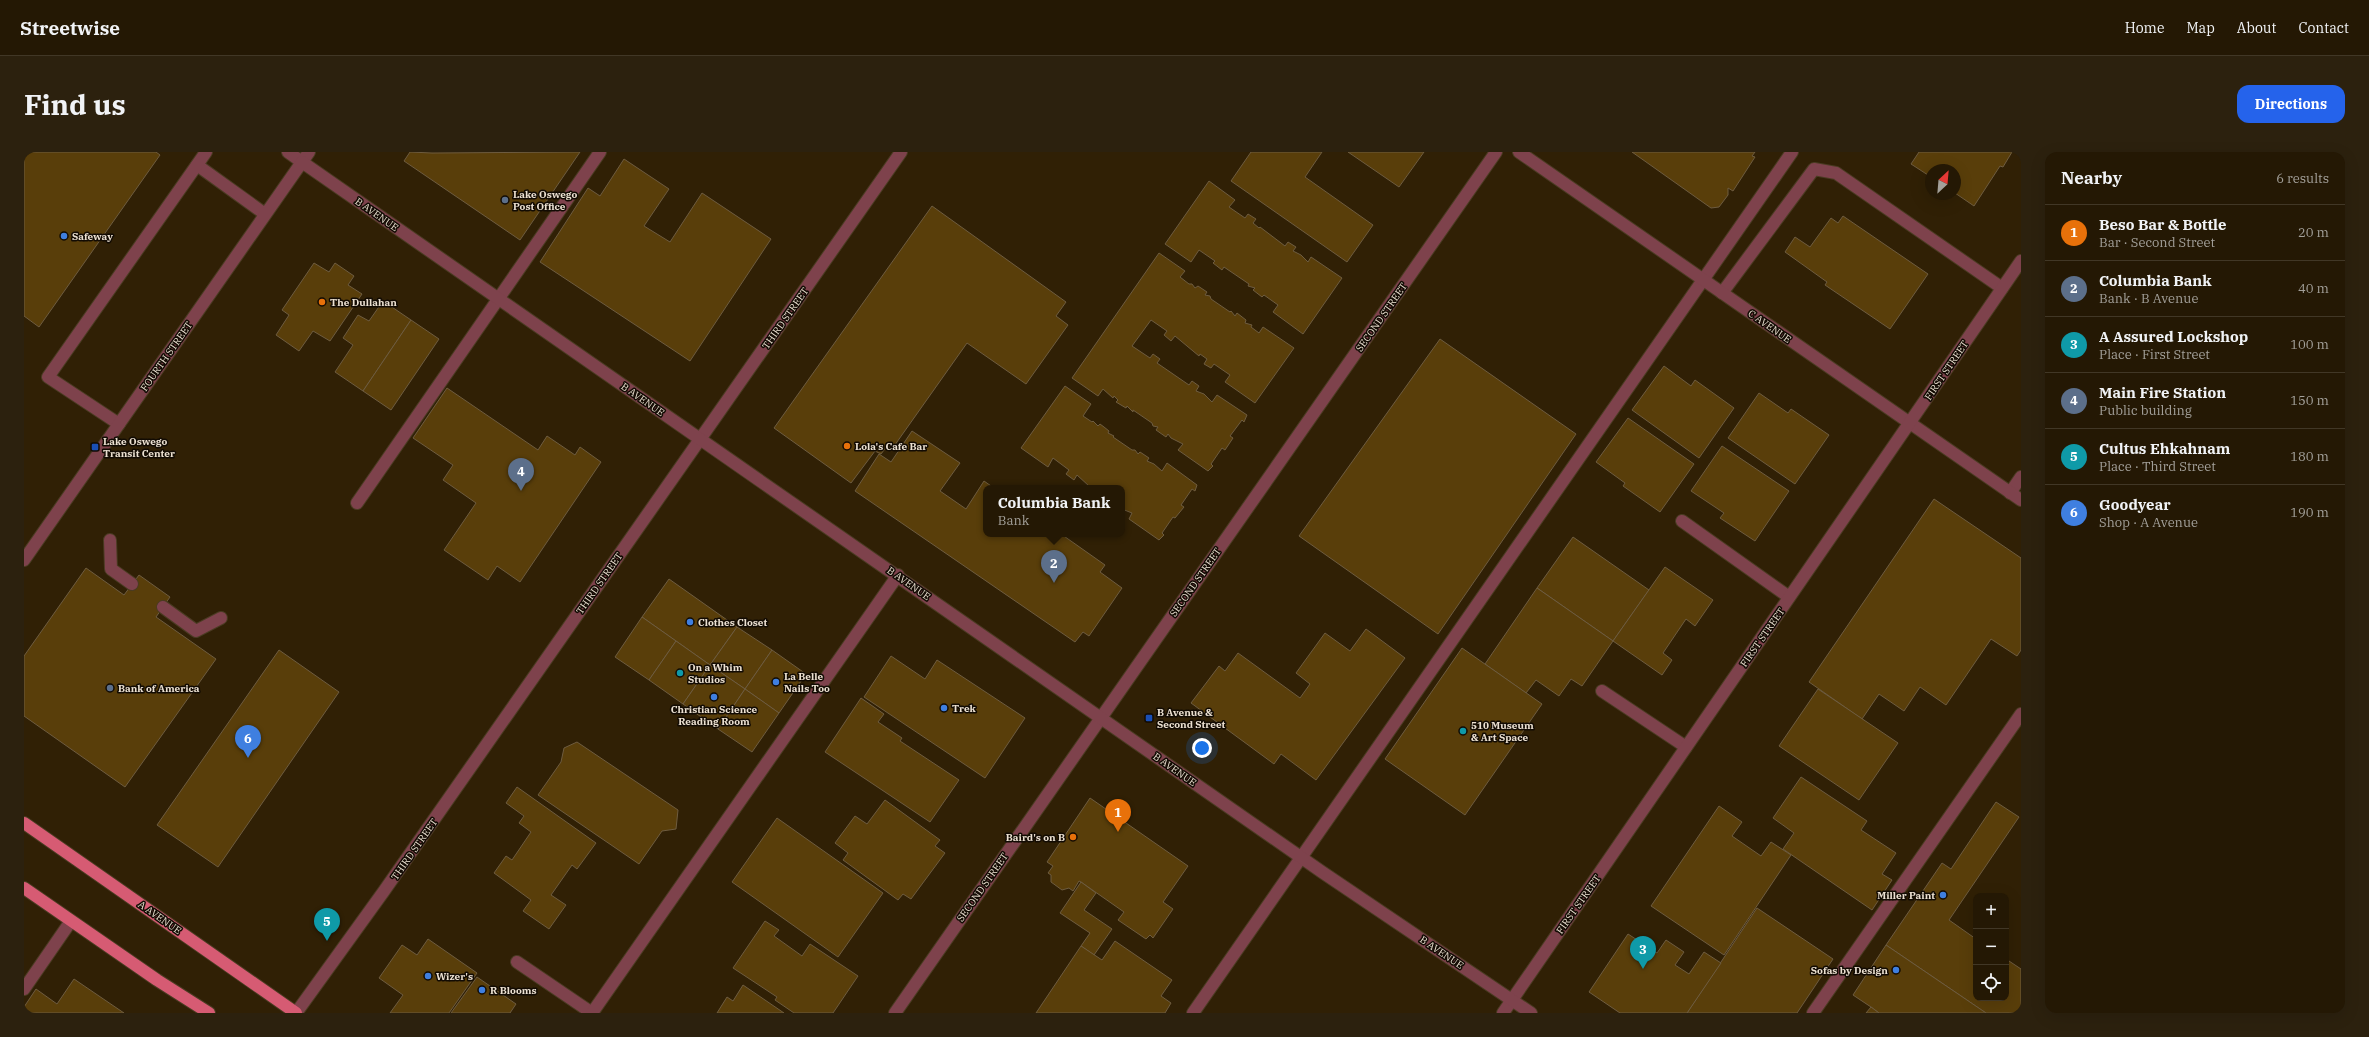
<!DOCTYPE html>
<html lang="en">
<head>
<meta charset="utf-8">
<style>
	:root { --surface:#241804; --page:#2c210e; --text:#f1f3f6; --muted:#a3a09a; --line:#413726; --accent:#2563eb }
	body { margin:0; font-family:"IBM Plex Serif",serif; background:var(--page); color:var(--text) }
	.controls { position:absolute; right:12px; bottom:12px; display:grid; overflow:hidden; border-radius:8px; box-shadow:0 4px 16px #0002 }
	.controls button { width:36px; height:36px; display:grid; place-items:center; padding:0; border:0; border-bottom:1px solid var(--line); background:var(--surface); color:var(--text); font:20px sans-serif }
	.compass { position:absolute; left:1901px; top:12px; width:36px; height:36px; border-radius:50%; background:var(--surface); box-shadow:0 4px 16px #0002; rotate:26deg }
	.you { position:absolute; left:1178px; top:596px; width:14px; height:14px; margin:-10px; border:3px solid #fff; border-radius:50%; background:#1a73e8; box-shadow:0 0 0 6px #1a73e833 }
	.badge { display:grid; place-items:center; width:26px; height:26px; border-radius:50%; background:var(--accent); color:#fff; font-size:13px; font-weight:700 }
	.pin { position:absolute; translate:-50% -33px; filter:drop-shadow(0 1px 2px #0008) }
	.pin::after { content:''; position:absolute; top:21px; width:14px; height:12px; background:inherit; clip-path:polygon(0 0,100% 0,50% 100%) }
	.popup { position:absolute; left:959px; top:333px; width:142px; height:52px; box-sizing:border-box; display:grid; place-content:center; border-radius:8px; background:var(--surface); filter:drop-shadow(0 1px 3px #0005); font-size:13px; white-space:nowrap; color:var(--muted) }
	.popup b { font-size:15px; color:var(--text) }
	.popup::after { content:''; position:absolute; left:50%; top:100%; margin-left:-8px; border:8px solid transparent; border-top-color:var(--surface) }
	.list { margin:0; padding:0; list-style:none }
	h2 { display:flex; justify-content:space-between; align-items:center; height:52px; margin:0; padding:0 16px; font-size:17px }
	h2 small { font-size:13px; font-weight:400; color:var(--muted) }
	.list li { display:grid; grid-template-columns:26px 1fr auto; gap:12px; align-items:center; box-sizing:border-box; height:56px; padding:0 16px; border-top:1px solid var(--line) }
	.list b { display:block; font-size:15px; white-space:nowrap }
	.list p { margin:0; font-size:13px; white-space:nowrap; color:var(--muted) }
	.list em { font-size:13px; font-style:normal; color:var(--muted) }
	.icon { flex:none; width:22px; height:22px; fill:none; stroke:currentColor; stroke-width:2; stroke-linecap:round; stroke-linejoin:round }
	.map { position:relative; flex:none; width:1997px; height:861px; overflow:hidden; border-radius:12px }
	header { display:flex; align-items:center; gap:24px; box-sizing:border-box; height:56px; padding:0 20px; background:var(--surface); border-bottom:1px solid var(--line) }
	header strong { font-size:19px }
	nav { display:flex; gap:22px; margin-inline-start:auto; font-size:14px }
	.intro { display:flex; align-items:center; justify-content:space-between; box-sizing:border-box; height:96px; padding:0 24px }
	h1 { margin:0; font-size:28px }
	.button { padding:10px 18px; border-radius:12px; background:var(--accent); color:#fff; font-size:14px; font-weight:700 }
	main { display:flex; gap:24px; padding:0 24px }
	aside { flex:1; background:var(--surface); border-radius:12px; box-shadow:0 4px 16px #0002 }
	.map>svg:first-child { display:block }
</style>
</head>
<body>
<header>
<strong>Streetwise</strong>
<nav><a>Home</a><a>Map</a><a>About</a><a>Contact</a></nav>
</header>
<div class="intro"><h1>Find us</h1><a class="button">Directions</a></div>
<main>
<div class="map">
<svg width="1997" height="861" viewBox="0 0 1997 861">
	<rect width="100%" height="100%" fill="#302005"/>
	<!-- building -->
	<g fill="#593e0a" stroke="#6e5c40">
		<path d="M 0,0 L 132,0 L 136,3 L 15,175 L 0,164 Z"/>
		<path d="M 386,0 L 408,1 L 556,0 L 496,88 L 380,9 Z"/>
		<path d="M 1227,0 L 1298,0 L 1281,25 L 1349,73 L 1323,110 L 1207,29 Z"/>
		<path d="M 1324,0 L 1400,0 L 1375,35 Z"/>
		<path d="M 1608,0 L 1731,0 L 1728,4 L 1731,5 L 1709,39 L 1704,36 L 1704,43 L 1695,55 L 1687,56 Z"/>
		<path d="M 1895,0 L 1988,0 L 1979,15 L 1976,14 L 1950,54 L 1931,41 L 1931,18 L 1907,18 L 1907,25 L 1887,12 Z"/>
		<path d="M 600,7 L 645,37 L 620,74 L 646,90 L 678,41 L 747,87 L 666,209 L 516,110 L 564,36 L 576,44 Z"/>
		<path d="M 1185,29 L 1211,48 L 1205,55 L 1221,66 L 1224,62 L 1232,67 L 1229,71 L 1235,76 L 1236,75 L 1261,94 L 1264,90 L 1272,95 L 1269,99 L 1277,103 L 1284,110 L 1287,105 L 1318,126 L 1279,182 L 1249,160 L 1254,153 L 1240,143 L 1238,145 L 1229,138 L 1231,136 L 1224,134 L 1225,132 L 1200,115 L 1198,118 L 1189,111 L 1191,109 L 1175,98 L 1167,110 L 1141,92 Z"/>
		<path d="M 908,54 L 1042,150 L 1032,164 L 1044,173 L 1002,232 L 943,191 L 868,297 L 863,294 L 857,302 L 851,299 L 827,331 L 750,276 Z"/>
		<path d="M 1819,64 L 1904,122 L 1866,177 L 1801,133 L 1803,130 L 1761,100 L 1771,85 L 1786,95 L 1807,66 L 1814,71 Z"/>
		<path d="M 1135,101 L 1161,119 L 1156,125 L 1165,132 L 1168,132 L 1171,136 L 1174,134 L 1183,140 L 1181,143 L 1186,144 L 1187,147 L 1206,160 L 1207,159 L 1211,164 L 1213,161 L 1222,168 L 1221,171 L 1228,173 L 1227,175 L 1235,181 L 1239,175 L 1270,196 L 1231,251 L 1201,230 L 1206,223 L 1190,212 L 1187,216 L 1180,212 L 1183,207 L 1176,202 L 1175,204 L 1151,184 L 1147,189 L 1140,183 L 1143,179 L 1127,168 L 1108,194 L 1126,206 L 1129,202 L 1136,207 L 1133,211 L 1165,233 L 1168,229 L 1175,234 L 1172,239 L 1180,242 L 1188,250 L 1193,243 L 1223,263 L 1220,270 L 1218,268 L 1206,284 L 1209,286 L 1201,298 L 1198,296 L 1187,312 L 1189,314 L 1184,319 L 1154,298 L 1159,292 L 1147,286 L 1144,282 L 1142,285 L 1132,278 L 1134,275 L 1129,274 L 1128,271 L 1109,258 L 1109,260 L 1103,254 L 1102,256 L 1092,250 L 1094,248 L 1090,244 L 1089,246 L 1079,237 L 1074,244 L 1048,226 Z"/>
		<path d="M 290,111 L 305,120 L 311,111 L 330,124 L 324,133 L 338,142 L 306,189 L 289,179 L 275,199 L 252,183 L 265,163 L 258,158 Z"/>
		<path d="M 359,149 L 387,168 L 339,239 L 311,220 L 329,193 L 319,186 L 334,163 L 345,169 Z"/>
		<path d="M 387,168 L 415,187 L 367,258 L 339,239 Z"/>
		<path d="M 1416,187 L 1552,282 L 1414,482 L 1275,384 Z"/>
		<path d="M 1640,214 L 1667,234 L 1671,228 L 1710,256 L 1675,306 L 1608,258 Z"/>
		<path d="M 1041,234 L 1067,252 L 1059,264 L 1068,270 L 1069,269 L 1074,274 L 1076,272 L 1080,275 L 1085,279 L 1084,281 L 1090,284 L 1089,285 L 1108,298 L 1111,298 L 1114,302 L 1116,300 L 1125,306 L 1123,309 L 1130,312 L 1138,319 L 1143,311 L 1173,333 L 1171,339 L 1168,337 L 1157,353 L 1160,355 L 1151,366 L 1149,365 L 1138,381 L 1140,383 L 1135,388 L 1105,367 L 1108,361 L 1098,357 L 1098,336 L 1071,336 L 1065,334 L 1053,323 L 1050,328 L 1042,322 L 1045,318 L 1029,306 L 1024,315 L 997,296 Z"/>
		<path d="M 423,236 L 514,298 L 523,284 L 551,303 L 556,295 L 577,310 L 496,430 L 473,414 L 464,428 L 420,398 L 452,351 L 419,328 L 429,313 L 389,286 Z"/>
		<path d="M 1735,241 L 1764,261 L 1767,257 L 1805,283 L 1771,332 L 1704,286 Z"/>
		<path d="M 1604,266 L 1670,312 L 1636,360 L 1599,334 L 1601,331 L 1572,310 Z"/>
		<path d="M 888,279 L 936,311 L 916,339 L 942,357 L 960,329 L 970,336 L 962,336 L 962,382 L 1037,382 L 1081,413 L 1076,420 L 1098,436 L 1065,484 L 1059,480 L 1051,490 L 831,339 L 855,302 L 867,310 Z"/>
		<path d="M 1698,294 L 1765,339 L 1731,389 L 1696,366 L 1700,361 L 1667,339 Z"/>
		<path d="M 1910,347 L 1997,406 L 1997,498 L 1993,504 L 1967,487 L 1922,553 L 1896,535 L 1880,559 L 1855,542 L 1838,567 L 1785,530 Z"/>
		<path d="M 1549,385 L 1625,438 L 1589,489 L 1513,436 Z"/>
		<path d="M 1641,415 L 1689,448 L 1671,474 L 1662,467 L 1639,501 L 1648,508 L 1638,523 L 1589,489 Z"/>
		<path d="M 62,416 L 100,443 L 115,423 L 146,445 L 132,465 L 192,507 L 101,635 L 0,564 L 0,504 Z"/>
		<path d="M 645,427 L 713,475 L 686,513 L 618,465 Z"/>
		<path d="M 1513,436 L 1589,489 L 1558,534 L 1547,527 L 1535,544 L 1512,528 L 1502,541 L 1461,512 Z"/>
		<path d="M 618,465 L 652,489 L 625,528 L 591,505 Z"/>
		<path d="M 713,475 L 748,498 L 721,537 L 686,513 Z"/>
		<path d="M 1342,477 L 1381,506 L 1292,628 L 1257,602 L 1250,612 L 1167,551 L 1195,514 L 1201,519 L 1214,501 L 1276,546 L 1286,532 L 1272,521 L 1301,481 L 1326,499 Z"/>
		<path d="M 652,489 L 686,513 L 659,552 L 625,528 Z"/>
		<path d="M 1438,496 L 1518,552 L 1441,663 L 1361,607 Z"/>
		<path d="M 255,498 L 315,540 L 194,715 L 133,673 Z"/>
		<path d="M 748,498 L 782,522 L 755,561 L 721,537 Z"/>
		<path d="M 867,504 L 901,527 L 913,508 L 1001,566 L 961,626 L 840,545 Z"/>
		<path d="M 686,513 L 721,537 L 694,577 L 659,552 Z"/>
		<path d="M 721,537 L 755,561 L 728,600 L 694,577 Z"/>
		<path d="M 1794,537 L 1874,591 L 1835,648 L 1755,594 Z"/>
		<path d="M 837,546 L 860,562 L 854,570 L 878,586 L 876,589 L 935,628 L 906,670 L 801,600 Z"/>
		<path d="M 553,590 L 654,658 L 652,677 L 638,679 L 615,712 L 514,643 L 537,610 L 540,596 Z"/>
		<path d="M 1777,625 L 1843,669 L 1837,678 L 1872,701 L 1858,722 L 1868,728 L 1848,758 L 1759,697 L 1770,681 L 1749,666 Z"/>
		<path d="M 493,635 L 572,691 L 553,717 L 548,713 L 527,743 L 542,753 L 525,777 L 499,759 L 507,748 L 470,721 L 482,704 L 488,708 L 507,680 L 495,671 L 500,664 L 482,651 Z"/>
		<path d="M 1066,646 L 1164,714 L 1139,750 L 1149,757 L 1129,786 L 1126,783 L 1122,787 L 1094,768 L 1100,760 L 1057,730 L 1055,729 L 1049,739 L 1045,736 L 1038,738 L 1027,730 L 1027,723 L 1024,721 L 1029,714 L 1023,710 Z"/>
		<path d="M 861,648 L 916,688 L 911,694 L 921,701 L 887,747 L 879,742 L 874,748 L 819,708 L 824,701 L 811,691 L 831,664 L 843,672 Z"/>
		<path d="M 1972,650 L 1995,665 L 1925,768 L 1952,787 L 1952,846 L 1982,846 L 1982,807 L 1997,817 L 1997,861 L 1962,861 L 1862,793 L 1918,711 L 1927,717 Z"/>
		<path d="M 1695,654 L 1718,670 L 1708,684 L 1737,704 L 1747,690 L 1767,703 L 1700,803 L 1627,754 Z"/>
		<path d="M 753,666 L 859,741 L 814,805 L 708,730 Z"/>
		<path d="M 1057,730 L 1072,741 L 1060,758 L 1088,777 L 1070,803 L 1057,794 L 1066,781 L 1036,761 Z"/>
		<path d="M 1733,756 L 1809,807 L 1773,861 L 1663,861 Z"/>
		<path d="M 741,769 L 755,778 L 750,784 L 778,804 L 786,792 L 834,824 L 809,861 L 770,861 L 751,848 L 753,845 L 709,816 Z"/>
		<path d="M 1604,782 L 1633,801 L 1642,788 L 1660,800 L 1651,813 L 1665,822 L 1680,800 L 1697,811 L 1663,861 L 1596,861 L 1565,840 Z"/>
		<path d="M 404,787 L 453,821 L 425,861 L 366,861 L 379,843 L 355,826 L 378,793 L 393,803 Z"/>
		<path d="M 1091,789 L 1148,828 L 1137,844 L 1147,851 L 1141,861 L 1012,861 L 1057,794 L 1078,808 Z"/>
		<path d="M 1862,793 L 1962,861 L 1855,861 L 1847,855 L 1829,843 Z"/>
		<path d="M 453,825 L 492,852 L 486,861 L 427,861 Z"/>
		<path d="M 50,827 L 100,861 L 0,861 L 0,855 L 12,837 L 33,852 Z"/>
		<path d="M 719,833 L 760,861 L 693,861 L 703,845 L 709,849 Z"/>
		<path d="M 1847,855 L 1855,861 L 1842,861 Z"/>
	</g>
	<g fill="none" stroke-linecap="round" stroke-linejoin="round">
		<!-- service casing -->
		<g stroke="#4a3b22" stroke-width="14">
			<g id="service">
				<path d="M 173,13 L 241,62"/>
				<path d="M 1698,141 L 1790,17 L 1812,21 L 1978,136"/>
				<path d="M 95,272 L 24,225 L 182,0"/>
				<path d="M 1986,341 L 1997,325"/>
				<path d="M 333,351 L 576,0"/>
				<path d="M 1658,369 L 1765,445"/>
				<path d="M 86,388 L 87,417 L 108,432"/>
				<path d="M 139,455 L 172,479 L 197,466"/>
				<path d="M 1578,539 L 1662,595"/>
				<path d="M 493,810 L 568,861"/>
				<path d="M 0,837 L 47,769"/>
				<path d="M 568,861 L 874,423"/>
				<path d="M 1169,861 L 1768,0"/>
				<path d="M 1789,861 L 1997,562"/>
			</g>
		</g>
		<!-- minor casing -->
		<g stroke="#4a3b22" stroke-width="14">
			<g id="minor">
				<path d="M 264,0 L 278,10 L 285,0"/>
				<path d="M 1495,0 L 1997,348"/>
				<path d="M 272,861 L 360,739 L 877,0"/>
				<path d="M 871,861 L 1472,0"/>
				<path d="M 1479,861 L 1997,109"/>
			</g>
		</g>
		<!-- tertiary casing -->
		<g stroke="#4a3b22" stroke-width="14">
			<path id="tertiary" d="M 0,408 L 278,10 L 1298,720 L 1507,861"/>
		</g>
		<!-- primary casing -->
		<g stroke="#4a3b22" stroke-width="14">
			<g id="primary">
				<path d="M 0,671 L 272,861"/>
				<path d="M 0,736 L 133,828 L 185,861"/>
			</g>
		</g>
		<!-- service -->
		<use href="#service" stroke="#7e424c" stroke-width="12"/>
		<!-- minor -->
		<use href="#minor" stroke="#7e424c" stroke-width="12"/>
		<!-- tertiary -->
		<use href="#tertiary" stroke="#7e424c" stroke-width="12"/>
		<!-- primary -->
		<use href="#primary" stroke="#d65b73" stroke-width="12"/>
	</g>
	<!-- markers -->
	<g fill="#5c6f8a" stroke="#120b03" stroke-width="1.5">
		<circle cx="481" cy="48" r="4"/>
		<circle cx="86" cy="536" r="4"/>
	</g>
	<g fill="#3f7fe0" stroke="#120b03" stroke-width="1.5">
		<circle cx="40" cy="84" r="4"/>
		<circle cx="666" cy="470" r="4"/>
		<circle cx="752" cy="530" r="4"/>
		<circle cx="690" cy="545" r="4"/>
		<circle cx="920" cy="556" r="4"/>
		<circle cx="1919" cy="743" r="4"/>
		<circle cx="1872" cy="818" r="4"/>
		<circle cx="404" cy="824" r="4"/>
		<circle cx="458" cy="838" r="4"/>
	</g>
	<g fill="#e8710a" stroke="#120b03" stroke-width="1.5">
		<circle cx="298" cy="150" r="4"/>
		<circle cx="823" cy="294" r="4"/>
		<circle cx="1049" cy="685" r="4"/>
	</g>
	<g fill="#1a4fb4" stroke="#120b03" stroke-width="1.5">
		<rect x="67" y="291" width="8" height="8" rx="2"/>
		<rect x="1121" y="562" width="8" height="8" rx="2"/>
	</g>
	<g fill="#0f9aa8" stroke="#120b03" stroke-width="1.5">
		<circle cx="656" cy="521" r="4"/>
		<circle cx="1439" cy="579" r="4"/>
	</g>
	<g text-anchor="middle" stroke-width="3" stroke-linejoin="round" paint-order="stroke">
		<!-- poi labels -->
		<g font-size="10" font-weight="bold" fill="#ece1d2" stroke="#120b03" text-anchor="start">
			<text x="489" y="46">Lake Oswego<tspan x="489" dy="12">Post Office</tspan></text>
			<text x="48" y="88">Safeway</text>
			<text x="306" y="154">The Dullahan</text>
			<text x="79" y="293">Lake Oswego<tspan x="79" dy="12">Transit Center</tspan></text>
			<text x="831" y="298">Lola's Cafe Bar</text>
			<text x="674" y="474">Clothes Closet</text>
			<text x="664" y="519">On a Whim<tspan x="664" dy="12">Studios</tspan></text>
			<text x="760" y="528">La Belle<tspan x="760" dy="12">Nails Too</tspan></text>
			<text x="94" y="540">Bank of America</text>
			<text x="928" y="560">Trek</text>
			<text x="690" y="561" text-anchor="middle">Christian Science<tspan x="690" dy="12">Reading Room</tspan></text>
			<text x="1133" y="564">B Avenue &amp;<tspan x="1133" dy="12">Second Street</tspan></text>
			<text x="1447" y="577">510 Museum<tspan x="1447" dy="12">&amp; Art Space</tspan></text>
			<text x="1041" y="689" text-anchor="end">Baird's on B</text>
			<text x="1911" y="747" text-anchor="end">Miller Paint</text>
			<text x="1864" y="822" text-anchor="end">Sofas by Design</text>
			<text x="412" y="828">Wizer's</text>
			<text x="466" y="842">R Blooms</text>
		</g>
		<!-- street labels -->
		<g font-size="10" fill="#ece1d2" stroke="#120b03">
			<text transform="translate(353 62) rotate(35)" y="4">B AVENUE</text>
			<text transform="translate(1357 165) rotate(-55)" y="4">SECOND STREET</text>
			<text transform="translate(761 166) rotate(-55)" y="4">THIRD STREET</text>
			<text transform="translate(1746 174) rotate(35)" y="4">C AVENUE</text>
			<text transform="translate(142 204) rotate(-55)" y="4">FOURTH STREET</text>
			<text transform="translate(1922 218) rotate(-56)" y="4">FIRST STREET</text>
			<text transform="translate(619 247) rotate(35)" y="4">B AVENUE</text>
			<text transform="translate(1171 430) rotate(-55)" y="4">SECOND STREET</text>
			<text transform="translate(575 431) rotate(-55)" y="4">THIRD STREET</text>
			<text transform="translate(885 431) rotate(35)" y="4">B AVENUE</text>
			<text transform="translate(1738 485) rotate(-55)" y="4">FIRST STREET</text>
			<text transform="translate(1151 617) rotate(35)" y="4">B AVENUE</text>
			<text transform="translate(390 697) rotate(-55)" y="4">THIRD STREET</text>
			<text transform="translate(958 735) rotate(-55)" y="4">SECOND STREET</text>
			<text transform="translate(1554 752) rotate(-55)" y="4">FIRST STREET</text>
			<text transform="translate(136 765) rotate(35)" y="4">A AVENUE</text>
			<text transform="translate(1418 800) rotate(34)" y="4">B AVENUE</text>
		</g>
	</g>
</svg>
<div class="controls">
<button>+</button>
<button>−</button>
<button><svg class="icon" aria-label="locate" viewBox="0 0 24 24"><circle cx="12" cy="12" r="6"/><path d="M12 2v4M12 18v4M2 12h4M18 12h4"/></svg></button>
</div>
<svg class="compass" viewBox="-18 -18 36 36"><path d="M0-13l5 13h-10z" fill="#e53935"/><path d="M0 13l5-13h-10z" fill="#a3a09a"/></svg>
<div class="you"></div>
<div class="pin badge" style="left:1094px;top:680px;background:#e8710a">1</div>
<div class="pin badge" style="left:1030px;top:431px;background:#5c6f8a">2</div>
<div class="popup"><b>Columbia Bank</b>Bank</div>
<div class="pin badge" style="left:1619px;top:817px;background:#0f9aa8">3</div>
<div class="pin badge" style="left:497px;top:339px;background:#5c6f8a">4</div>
<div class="pin badge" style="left:303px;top:789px;background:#0f9aa8">5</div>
<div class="pin badge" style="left:224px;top:606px;background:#3f7fe0">6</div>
</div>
<aside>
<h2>Nearby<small>6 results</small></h2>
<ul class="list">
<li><span class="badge" style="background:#e8710a">1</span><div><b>Beso Bar &amp; Bottle</b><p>Bar · Second Street</p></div><em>20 m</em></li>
<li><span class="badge" style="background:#5c6f8a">2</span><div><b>Columbia Bank</b><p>Bank · B Avenue</p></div><em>40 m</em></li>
<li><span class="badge" style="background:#0f9aa8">3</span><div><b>A Assured Lockshop</b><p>Place · First Street</p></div><em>100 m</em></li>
<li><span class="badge" style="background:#5c6f8a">4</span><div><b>Main Fire Station</b><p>Public building</p></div><em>150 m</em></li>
<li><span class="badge" style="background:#0f9aa8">5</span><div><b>Cultus Ehkahnam</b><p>Place · Third Street</p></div><em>180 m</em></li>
<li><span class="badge" style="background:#3f7fe0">6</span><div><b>Goodyear</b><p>Shop · A Avenue</p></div><em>190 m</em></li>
</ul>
</aside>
</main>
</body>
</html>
